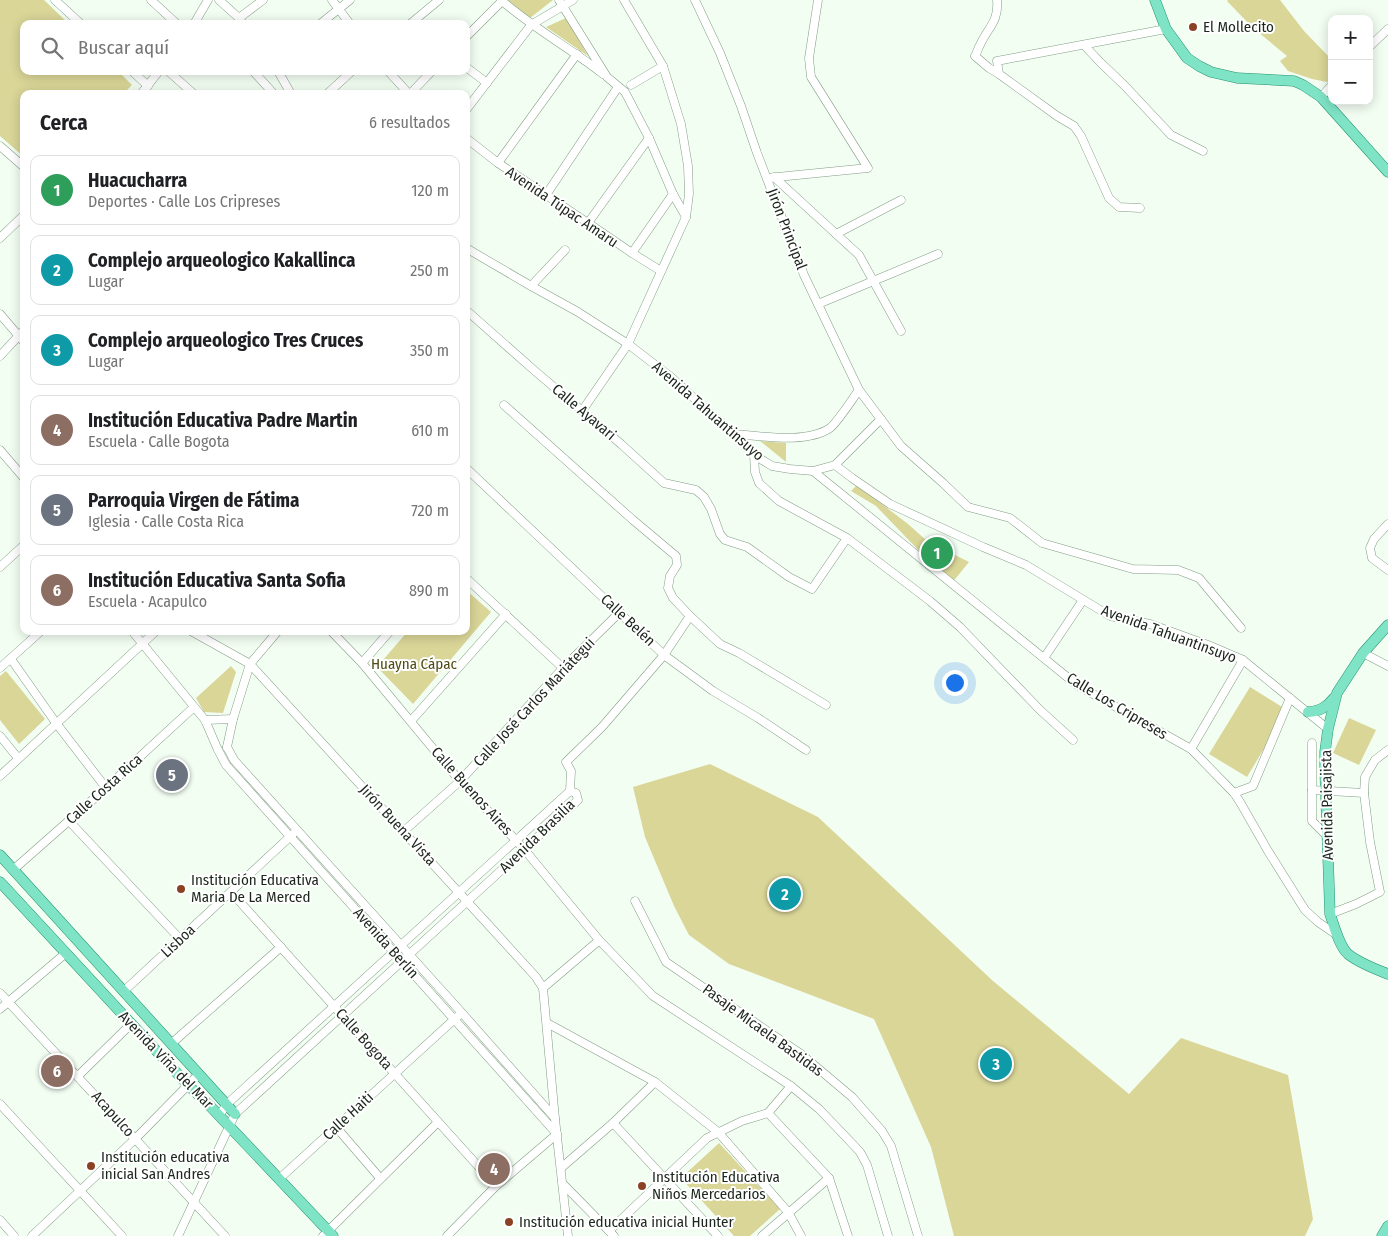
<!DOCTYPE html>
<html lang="es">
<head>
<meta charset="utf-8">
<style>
	:root { --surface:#fff; --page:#f2f2f2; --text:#202124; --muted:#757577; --line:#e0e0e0; --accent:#8b4224 }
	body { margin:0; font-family:"Fira Sans Condensed",sans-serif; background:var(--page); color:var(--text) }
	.controls { position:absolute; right:15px; top:15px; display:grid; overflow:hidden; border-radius:10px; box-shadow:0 2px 12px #0003 }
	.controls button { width:45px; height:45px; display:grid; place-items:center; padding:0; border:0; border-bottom:1px solid var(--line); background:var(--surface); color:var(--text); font:25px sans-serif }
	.you { position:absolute; left:954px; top:682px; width:18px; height:18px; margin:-12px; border:4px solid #fff; border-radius:50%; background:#1a73e8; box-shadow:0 0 0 8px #1a73e833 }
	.badge { display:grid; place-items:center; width:32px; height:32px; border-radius:50%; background:var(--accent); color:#fff; font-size:16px; font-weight:700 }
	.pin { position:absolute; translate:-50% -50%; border:2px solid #fff; box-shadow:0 1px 5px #0006 }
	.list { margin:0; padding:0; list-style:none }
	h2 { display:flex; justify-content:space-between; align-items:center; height:65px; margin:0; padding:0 20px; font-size:21px }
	h2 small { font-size:16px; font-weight:400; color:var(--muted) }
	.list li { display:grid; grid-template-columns:32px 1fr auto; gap:15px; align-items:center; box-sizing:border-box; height:70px; margin:0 10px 10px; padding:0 10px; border:1px solid var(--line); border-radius:10px }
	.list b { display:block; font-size:19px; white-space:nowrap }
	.list p { margin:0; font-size:16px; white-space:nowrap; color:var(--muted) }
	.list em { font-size:16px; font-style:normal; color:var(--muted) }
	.icon { flex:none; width:28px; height:28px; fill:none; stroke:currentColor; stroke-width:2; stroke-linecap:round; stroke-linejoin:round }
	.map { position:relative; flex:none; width:1388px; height:1236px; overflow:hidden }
	.search { position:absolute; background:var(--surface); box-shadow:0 2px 12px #0003; left:20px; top:20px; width:450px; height:55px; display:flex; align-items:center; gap:12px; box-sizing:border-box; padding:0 18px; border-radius:10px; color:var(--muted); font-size:19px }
	.panel { position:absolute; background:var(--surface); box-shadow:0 2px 12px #0003; left:20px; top:90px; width:450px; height:545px; border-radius:10px }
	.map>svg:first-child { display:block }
</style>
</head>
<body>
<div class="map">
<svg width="1388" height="1236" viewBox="0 0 1388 1236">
	<rect width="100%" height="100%" fill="#f3fef3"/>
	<!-- green -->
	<g fill="#dad698">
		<path d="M 0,0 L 44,0 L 69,24 L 24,24 L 24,71 L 118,71 L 132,85 L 123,94 L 24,94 L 24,157 L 0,136 Z"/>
		<path d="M 508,0 L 553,0 L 530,18 Z"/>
		<path d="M 1228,0 L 1280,0 L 1304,31 L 1332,60 L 1332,83 L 1312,79 L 1288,71 L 1280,61 L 1287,56 L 1252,27 L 1227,1 Z"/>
		<path d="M 566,18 L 588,56 L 546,27 Z"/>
		<path d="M 760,441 L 786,443 L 786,462 Z"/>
		<path d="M 857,485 L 908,524 L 927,541 L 969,562 L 951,584 L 876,506 L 851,491 Z"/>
		<path d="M 466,590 L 491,612 L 413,704 L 377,667 L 408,631 L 466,631 Z"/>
		<path d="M 231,666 L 236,672 L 223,713 L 204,712 L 196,698 Z"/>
		<path d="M 6,671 L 45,719 L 19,744 L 0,720 L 0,676 Z"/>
		<path d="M 1250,687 L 1287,710 L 1247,777 L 1209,754 Z"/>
		<path d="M 1349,718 L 1376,730 L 1359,765 L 1333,753 Z"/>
		<path d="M 710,764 L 818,817 L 993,981 L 1129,1094 L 1181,1038 L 1288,1075 L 1313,1219 L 1305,1236 L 954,1236 L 931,1147 L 874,1019 L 729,964 L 689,935 L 674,906 L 645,837 L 633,787 Z"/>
		<path d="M 719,1143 L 780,1209 L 750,1236 L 734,1236 L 681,1178 Z"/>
	</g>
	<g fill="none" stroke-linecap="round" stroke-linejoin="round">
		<!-- minor casing -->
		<g stroke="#829d84" stroke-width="9">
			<g id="minor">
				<path d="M 55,0 L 81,24"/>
				<path d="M 151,0 L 177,24"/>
				<path d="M 219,0 L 239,18 L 243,24"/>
				<path d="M 332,0 L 350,24"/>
				<path d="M 501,0 C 533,28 570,48 603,74"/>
				<path d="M 559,0 L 607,77 L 625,92 L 649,138 L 673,194 L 686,217"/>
				<path d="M 695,0 L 720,53 L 741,106 L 757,153 L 804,275 L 859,390 L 901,446 L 943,483 L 968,507 L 1010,518 L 1042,543 L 1133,569 L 1178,570 L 1199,578 L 1241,628"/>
				<path d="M 997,0 C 999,22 988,27 980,45 C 978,48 977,53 975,56 L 989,68 L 999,74"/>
				<path d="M 239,18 L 263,0"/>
				<path d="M 194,24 L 208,0"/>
				<path d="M 320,24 L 350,0"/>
				<path d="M 410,24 L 439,0"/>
				<path d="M 466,37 L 502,1"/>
				<path d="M 1084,45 L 1100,62 L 1125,86 L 1171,135 L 1203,151"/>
				<path d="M 1369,47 L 1388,29"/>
				<path d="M 466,67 L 487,83"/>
				<path d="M 132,71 L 148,86"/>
				<path d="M 168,71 L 194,94"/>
				<path d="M 253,71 L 274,94"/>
				<path d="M 278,71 L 291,94"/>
				<path d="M 388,71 L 409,94"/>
				<path d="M 631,85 L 663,66"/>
				<path d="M 141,94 L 159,71"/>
				<path d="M 327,94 L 352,71"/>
				<path d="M 410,94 L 432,71"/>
				<path d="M 1321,97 L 1332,85"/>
				<path d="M 466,110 L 531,25 L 573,0"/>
				<path d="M 466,138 L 498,163 L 588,223 L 632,253 L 661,271"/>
				<path d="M 0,146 L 24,167"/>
				<path d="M 498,163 L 577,54"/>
				<path d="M 774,177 L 859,255 L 901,331"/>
				<path d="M 767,178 L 868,168 L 811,77 L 809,58 L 818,0"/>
				<path d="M 546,195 L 618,87"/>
				<path d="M 1140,208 L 1119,207 L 1109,198 L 1081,136 L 1074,126 L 1057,116 L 999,74 L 997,61 L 1166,29"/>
				<path d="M 588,223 L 649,138"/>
				<path d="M 836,234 L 901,200"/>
				<path d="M 0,238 L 24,215"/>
				<path d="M 466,248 L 531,286 L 578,312 L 628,344 L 671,377 L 710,413 L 734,434 L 754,455 L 772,466 L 790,469 L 813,471 L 835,465 L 852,478 L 890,504 L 983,547 L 1026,565 L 1110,616 L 1150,624 L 1208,645 L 1243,660 L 1328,729"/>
				<path d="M 632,253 L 673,194"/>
				<path d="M 531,286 L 565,250"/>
				<path d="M 818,304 L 938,254"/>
				<path d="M 466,310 L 535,371 L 621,444 L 664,483 L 696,490 L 704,497 L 711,509 L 720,534 L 725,540 L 747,547 L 789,577 L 812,589 L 847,538"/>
				<path d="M 0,314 L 24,342"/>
				<path d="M 0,356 L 24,330"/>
				<path d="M 504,405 L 633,520 L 676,556 L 677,565 L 670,576 L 668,588 L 673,598 L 690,616 L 720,644 L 739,653 L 826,705"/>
				<path d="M 582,411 L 628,344 L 686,217 L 689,194 L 688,166 L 681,124 L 663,66 L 624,0"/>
				<path d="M 734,434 C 761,436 807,444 830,428 C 837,423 853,398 859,390"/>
				<path d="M 0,450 L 24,478"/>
				<path d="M 754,455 L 755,472 L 759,483 L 779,501 L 847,538 L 930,601 L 960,627 L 1040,710 L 1073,740"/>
				<path d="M 835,465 L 881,419"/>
				<path d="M 466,468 L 664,655 L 713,691 L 758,718 L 806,750"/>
				<path d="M 813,471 L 1077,685 L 1191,749 L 1234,793 L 1240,802 L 1268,851 L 1305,910 L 1318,922 L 1337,935"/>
				<path d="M 1388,524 L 1374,539 L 1370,548 L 1372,558 L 1388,570"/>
				<path d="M 0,567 L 24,545"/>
				<path d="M 466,578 L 563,668"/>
				<path d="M 132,631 L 205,720 L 218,750 L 226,765 L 557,1134"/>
				<path d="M 191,631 L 250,664 L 536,977 L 543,988 L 555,1119 L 568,1236"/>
				<path d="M 331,631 L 362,663 L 460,781 L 524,849 L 599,940 L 653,996 L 791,1086 L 819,1109 L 845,1136 L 860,1152 L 867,1165 L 888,1236"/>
				<path d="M 1363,653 L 1388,666"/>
				<path d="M 1044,658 L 1083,600"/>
				<path d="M 11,659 L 56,723 L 106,788"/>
				<path d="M 362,663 L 390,631"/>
				<path d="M 0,668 L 41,631"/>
				<path d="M 205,720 L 233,719"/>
				<path d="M 411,721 L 506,614"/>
				<path d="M 0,736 L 18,758"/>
				<path d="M 1312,743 L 1312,821 L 1327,836"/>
				<path d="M 227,747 L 234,760 L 462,1013 L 555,1118"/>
				<path d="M 227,747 L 233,719 L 250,664 L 278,631"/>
				<path d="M 1191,749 L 1243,660"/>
				<path d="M 0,776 L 156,631"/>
				<path d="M 1312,790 L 1364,793"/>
				<path d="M 570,791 L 571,771 L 566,762 L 602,727 L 664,655 L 690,616"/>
				<path d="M 1234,793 L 1253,786 L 1290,698"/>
				<path d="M 69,821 L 180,939"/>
				<path d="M 404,831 L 460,781 L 563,668 L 620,612"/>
				<path d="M 13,870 L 106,788 L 194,707"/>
				<path d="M 231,892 L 496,1186"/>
				<path d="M 635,901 L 666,962 L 801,1054 L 852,1097 L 882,1131 L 891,1146 L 918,1236"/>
				<path d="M 1330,914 L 1356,904 L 1380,892 L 1370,842 L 1364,793 L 1365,777 L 1375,760 L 1388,750"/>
				<path d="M 543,988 L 596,943"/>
				<path d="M 124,991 L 293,834"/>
				<path d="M 0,993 L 225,1236"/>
				<path d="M 0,1009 L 66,953"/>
				<path d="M 547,1023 L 655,1082 L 718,1132 L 788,1212 L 801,1236"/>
				<path d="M 172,1043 L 281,947"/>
				<path d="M 78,1076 L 131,1024"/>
				<path d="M 0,1104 L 122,1236"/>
				<path d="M 768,1113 L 829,1178 L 848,1236"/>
				<path d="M 613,1123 L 718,1236"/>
				<path d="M 336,1127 L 380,1178"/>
				<path d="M 561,1168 L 613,1123 L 655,1082"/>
				<path d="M 279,1179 L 458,1016"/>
				<path d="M 563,1184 L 614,1236"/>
				<path d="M 0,1220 L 14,1236"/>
				<path d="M 609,1231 L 707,1138 L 742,1121 L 768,1113 L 791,1086"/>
				<path d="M 32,1236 L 135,1139 L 199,1074"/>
				<path d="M 178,1236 L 235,1114 L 578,800 L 576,793 L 570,791 L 227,1104 L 219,1116"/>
				<path d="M 323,1236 L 438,1122"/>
				<path d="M 447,1236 L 496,1186 L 557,1134"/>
				<path d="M 762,1236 L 829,1178"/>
			</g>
		</g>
		<!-- major casing -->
		<g stroke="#249471" stroke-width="11">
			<g id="major">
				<path d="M 1155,0 L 1166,29 L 1187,58 L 1199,66 L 1211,72 L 1237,78 L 1294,81 L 1303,85 L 1321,97 L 1388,172"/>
				<path d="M 1388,625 L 1363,653 L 1337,693 L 1328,729 L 1325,752 L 1325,770 L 1330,914 C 1334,925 1339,946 1348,954 C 1359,963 1375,969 1388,974"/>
				<path d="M 1308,712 C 1320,711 1327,707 1334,698"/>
				<path d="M 0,855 L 235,1114"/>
				<path d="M 0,882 L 188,1085 L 210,1106 L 333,1236"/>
				<path d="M 1382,1236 L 1388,1226"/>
			</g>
		</g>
		<!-- minor -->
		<use href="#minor" stroke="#fff" stroke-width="8"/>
		<!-- major -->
		<use href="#major" stroke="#7fe3c5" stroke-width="10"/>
	</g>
	<!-- markers -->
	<g fill="#8b4224" stroke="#fff" stroke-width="2">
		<circle cx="1193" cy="27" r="5"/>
		<circle cx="181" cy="889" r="5"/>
		<circle cx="91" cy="1166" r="5"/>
		<circle cx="642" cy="1186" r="5"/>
		<circle cx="509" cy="1222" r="5"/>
	</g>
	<g text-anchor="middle" stroke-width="4" stroke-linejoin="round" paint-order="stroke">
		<!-- poi labels -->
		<g font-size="15" fill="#1b261c" stroke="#fff" text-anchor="start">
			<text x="1203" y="32">El Mollecito</text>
			<text x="191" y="885">Institución Educativa<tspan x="191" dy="17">Maria De La Merced</tspan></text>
			<text x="101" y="1162">Institución educativa<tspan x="101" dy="17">inicial San Andres</tspan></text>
			<text x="652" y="1182">Institución Educativa<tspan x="652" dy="17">Niños Mercedarios</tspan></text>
			<text x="519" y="1227">Institución educativa inicial Hunter</text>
		</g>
		<!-- street labels -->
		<g font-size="15" fill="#1b261c" stroke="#fff">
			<text transform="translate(562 207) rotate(34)" y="5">Avenida Túpac Amaru</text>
			<text transform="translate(787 229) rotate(69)" y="5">Jirón Principal</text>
			<text transform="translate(708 411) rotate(41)" y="5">Avenida Tahuantinsuyo</text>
			<text transform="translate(584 412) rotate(40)" y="5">Calle Ayavari</text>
			<text transform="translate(628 620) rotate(43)" y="5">Calle Belén</text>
			<text transform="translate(1169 634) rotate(20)" y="5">Avenida Tahuantinsuyo</text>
			<text transform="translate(534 702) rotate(-47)" y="5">Calle José Carlos Mariátegui</text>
			<text transform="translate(1117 706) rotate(31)" y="5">Calle Los Cripreses</text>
			<text transform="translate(104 789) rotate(-42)" y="5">Calle Costa Rica</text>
			<text transform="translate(472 791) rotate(48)" y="5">Calle Buenos Aires</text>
			<text transform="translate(1327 805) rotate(-91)" y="5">Avenida Paisajista</text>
			<text transform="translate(398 825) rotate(47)" y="5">Jirón Buena Vista</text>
			<text transform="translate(537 836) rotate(-44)" y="5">Avenida Brasilia</text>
			<text transform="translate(178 941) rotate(-43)" y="5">Lisboa</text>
			<text transform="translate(386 943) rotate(48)" y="5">Avenida Berlín</text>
			<text transform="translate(763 1030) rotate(36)" y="5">Pasaje Micaela Bastidas</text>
			<text transform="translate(364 1039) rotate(48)" y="5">Calle Bogota</text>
			<text transform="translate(166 1060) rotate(46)" y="5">Avenida Viña del Mar</text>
			<text transform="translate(113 1114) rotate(48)" y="5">Acapulco</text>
			<text transform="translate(348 1116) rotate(-43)" y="5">Calle Haiti</text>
		</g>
		<!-- park labels -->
		<g font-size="15" fill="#504c17" stroke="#fff">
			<text x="414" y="669">Huayna Cápac</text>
		</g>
	</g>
</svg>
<div class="controls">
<button>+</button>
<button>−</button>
</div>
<div class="you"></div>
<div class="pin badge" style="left:937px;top:553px;background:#2e9e5b">1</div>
<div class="pin badge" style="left:785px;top:894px;background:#0f9aa8">2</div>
<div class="pin badge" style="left:996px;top:1064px;background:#0f9aa8">3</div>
<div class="pin badge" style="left:494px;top:1169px;background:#8d6e63">4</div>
<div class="pin badge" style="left:172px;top:775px;background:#6b7280">5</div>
<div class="pin badge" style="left:57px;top:1071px;background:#8d6e63">6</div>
<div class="search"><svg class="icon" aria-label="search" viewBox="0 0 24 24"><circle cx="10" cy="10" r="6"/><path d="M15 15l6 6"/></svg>Buscar aquí</div>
<section class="panel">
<h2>Cerca<small>6 resultados</small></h2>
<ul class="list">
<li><span class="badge" style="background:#2e9e5b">1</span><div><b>Huacucharra</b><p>Deportes · Calle Los Cripreses</p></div><em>120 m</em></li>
<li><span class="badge" style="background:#0f9aa8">2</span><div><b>Complejo arqueologico Kakallinca</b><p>Lugar</p></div><em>250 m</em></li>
<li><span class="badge" style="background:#0f9aa8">3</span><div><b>Complejo arqueologico Tres Cruces</b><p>Lugar</p></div><em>350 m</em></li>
<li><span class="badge" style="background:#8d6e63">4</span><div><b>Institución Educativa Padre Martin</b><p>Escuela · Calle Bogota</p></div><em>610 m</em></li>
<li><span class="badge" style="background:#6b7280">5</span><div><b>Parroquia Virgen de Fátima</b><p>Iglesia · Calle Costa Rica</p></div><em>720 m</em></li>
<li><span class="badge" style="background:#8d6e63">6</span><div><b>Institución Educativa Santa Sofia</b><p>Escuela · Acapulco</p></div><em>890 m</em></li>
</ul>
</section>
</div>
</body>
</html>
